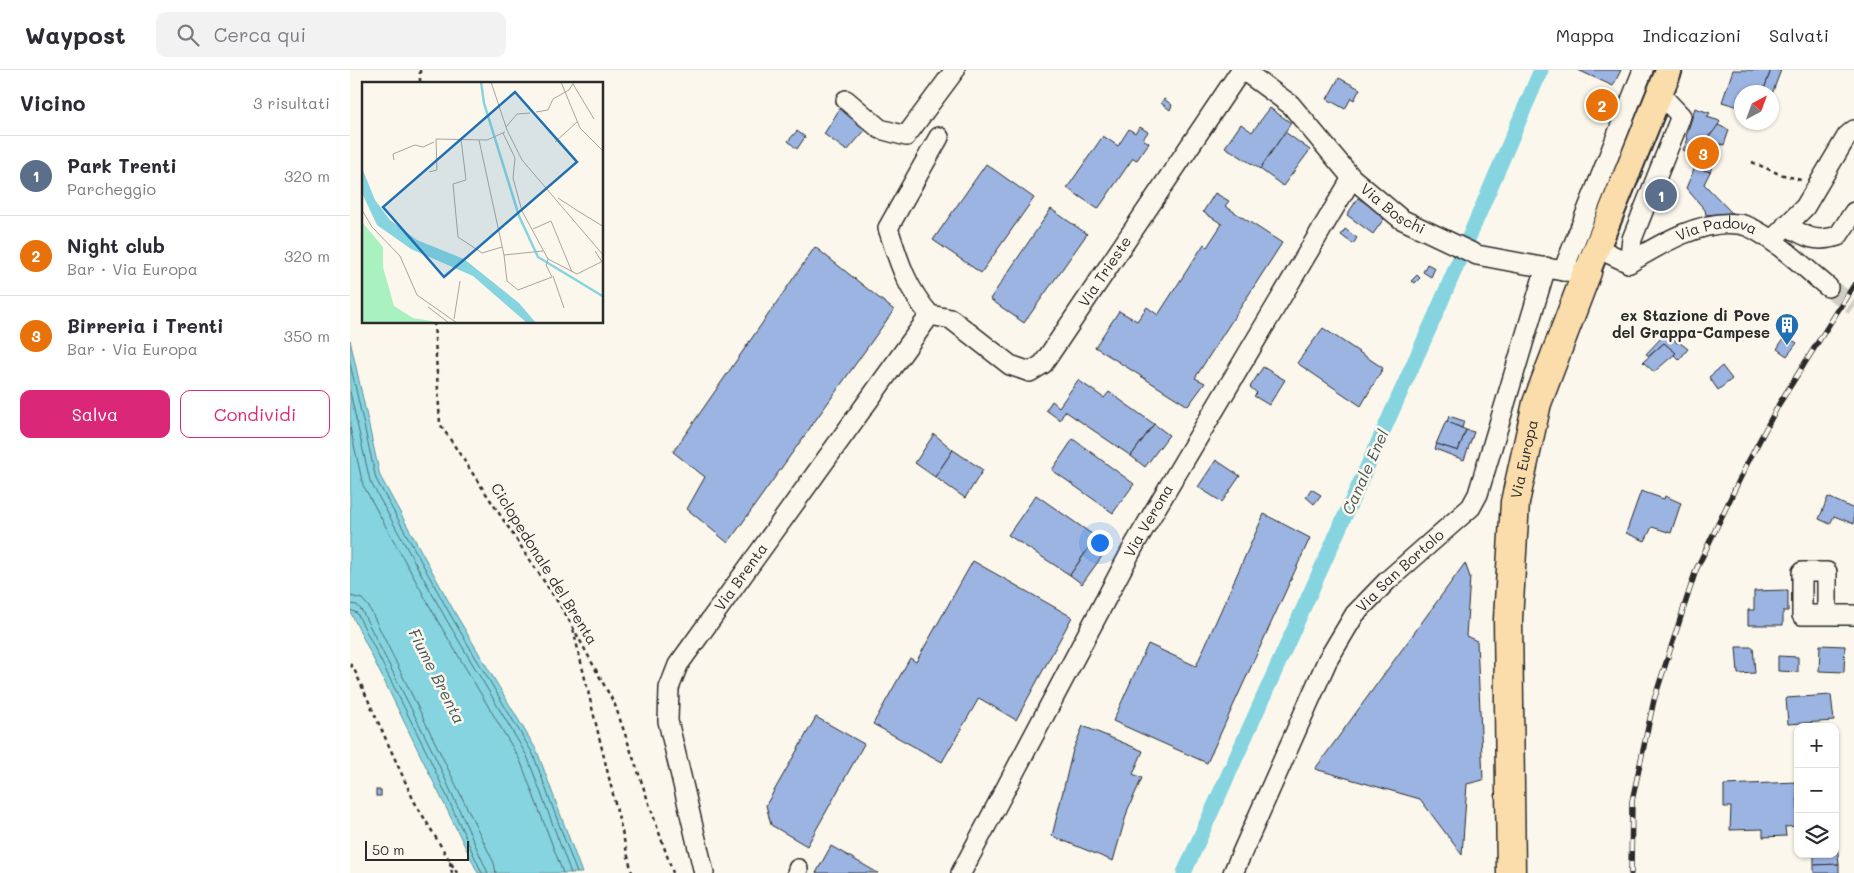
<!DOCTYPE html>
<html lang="it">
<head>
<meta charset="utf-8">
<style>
	:root { --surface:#fff; --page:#f2f2f3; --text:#2b2b33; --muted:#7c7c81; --line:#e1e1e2; --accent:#db2777 }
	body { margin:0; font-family:Mali,sans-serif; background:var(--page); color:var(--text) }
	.controls { position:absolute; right:15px; bottom:15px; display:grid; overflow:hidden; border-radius:10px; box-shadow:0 1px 4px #0004 }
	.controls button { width:45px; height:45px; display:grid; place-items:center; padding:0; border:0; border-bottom:1px solid var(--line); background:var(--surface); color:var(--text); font:25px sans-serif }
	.compass { position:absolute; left:1384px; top:15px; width:45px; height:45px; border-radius:50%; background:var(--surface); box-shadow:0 1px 4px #0004; rotate:41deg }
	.scale { position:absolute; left:15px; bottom:12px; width:104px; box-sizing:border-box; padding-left:5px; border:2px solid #2b2b2b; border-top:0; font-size:14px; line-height:18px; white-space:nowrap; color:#2b2b2b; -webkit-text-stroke:4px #fbf7ec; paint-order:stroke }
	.you { position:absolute; left:749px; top:472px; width:18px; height:18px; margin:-12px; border:4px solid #fff; border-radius:50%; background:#1a73e8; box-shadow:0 0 0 8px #1a73e833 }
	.badge { display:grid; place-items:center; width:32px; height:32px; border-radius:50%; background:var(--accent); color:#fff; font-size:16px; font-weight:700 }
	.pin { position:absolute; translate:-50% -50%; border:2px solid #fff; box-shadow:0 1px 5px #0006 }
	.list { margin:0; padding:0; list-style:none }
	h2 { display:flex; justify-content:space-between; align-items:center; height:65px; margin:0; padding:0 20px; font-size:21px }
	h2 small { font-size:16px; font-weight:400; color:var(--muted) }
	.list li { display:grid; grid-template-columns:32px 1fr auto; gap:15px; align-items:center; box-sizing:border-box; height:80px; padding:0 20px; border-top:1px solid var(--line) }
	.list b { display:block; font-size:19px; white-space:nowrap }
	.list p { margin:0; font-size:16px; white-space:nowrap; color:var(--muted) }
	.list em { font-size:16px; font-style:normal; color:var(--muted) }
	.actions { display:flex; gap:10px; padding:15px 20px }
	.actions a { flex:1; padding:11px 0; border:1px solid var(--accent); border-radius:10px; text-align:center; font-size:18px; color:var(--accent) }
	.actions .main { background:var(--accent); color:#fff }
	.icon { flex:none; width:28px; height:28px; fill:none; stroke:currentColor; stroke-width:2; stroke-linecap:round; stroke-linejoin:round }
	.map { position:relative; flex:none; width:1504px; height:803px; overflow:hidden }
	header { display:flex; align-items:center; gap:30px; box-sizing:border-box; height:70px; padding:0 25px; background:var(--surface); border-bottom:1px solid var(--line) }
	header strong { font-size:24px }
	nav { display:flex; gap:28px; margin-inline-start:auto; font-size:18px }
	.search { width:350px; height:45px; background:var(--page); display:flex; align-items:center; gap:12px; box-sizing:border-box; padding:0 18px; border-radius:10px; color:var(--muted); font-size:19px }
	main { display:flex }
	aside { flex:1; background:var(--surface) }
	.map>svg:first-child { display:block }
</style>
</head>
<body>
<header>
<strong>Waypost</strong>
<div class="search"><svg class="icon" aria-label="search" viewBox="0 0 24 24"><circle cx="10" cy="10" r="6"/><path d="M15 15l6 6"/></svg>Cerca qui</div>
<nav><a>Mappa</a><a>Indicazioni</a><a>Salvati</a></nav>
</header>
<main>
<aside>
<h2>Vicino<small>3 risultati</small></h2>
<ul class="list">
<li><span class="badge" style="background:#5c6f8a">1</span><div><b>Park Trenti</b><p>Parcheggio</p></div><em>320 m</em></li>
<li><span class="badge" style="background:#e8710a">2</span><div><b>Night club</b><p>Bar · Via Europa</p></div><em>320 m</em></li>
<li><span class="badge" style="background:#e8710a">3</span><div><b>Birreria i Trenti</b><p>Bar · Via Europa</p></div><em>350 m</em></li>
</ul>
<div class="actions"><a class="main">Salva</a><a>Condividi</a></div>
</aside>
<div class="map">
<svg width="1504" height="803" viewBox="0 0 1504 803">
	<rect width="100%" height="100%" fill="#fbf7ec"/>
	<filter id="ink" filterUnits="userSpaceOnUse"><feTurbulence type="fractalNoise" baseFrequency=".02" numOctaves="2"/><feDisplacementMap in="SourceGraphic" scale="10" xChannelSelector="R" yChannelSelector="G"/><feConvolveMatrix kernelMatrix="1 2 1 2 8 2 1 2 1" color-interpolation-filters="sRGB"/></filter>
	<g filter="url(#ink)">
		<!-- water -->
		<path fill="#85d4e0" stroke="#619098" d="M 0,270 L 30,406 L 105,543 L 187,681 L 232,803 L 128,803 L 0,541 Z"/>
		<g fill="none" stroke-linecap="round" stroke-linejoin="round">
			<!-- shore -->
			<g stroke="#4f6f73" stroke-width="1">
				<path d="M 0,293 L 26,409 L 101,546 L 183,684 L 227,803"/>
				<path d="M 0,322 L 20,411 L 96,549 L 177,686 L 221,803"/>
				<path d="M 0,357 L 13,415 L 89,553 L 170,690 L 213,803"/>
				<path d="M 0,526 L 12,529 L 19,537 L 144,793 L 146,803"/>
				<path d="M 0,534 L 7,535 L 12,541 L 82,680 L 138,803"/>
				<path d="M 0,540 L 7,543 L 77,683 L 132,803"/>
			</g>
			<!-- canal -->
			<path stroke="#85d4e0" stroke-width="15" d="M 834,803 L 1085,246 L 1191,0"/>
		</g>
		<!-- building -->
		<g fill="#9bb4e1" stroke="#2b2b2b">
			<path d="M 1228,0 L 1271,0 L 1263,16 Z"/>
			<path d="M 1383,0 L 1421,0 L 1413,22 L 1392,22 L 1392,38 L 1372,32 Z"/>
			<path d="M 1421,0 L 1431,0 L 1422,24 L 1422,22 L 1413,22 Z"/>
			<path d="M 989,8 L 1010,19 L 1004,30 L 1001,28 L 995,39 L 977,29 Z"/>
			<path d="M 814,29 L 822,35 L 820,40 L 811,33 Z"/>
			<path d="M 492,35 L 517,58 L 497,81 L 474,64 Z"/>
			<path d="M 920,38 L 941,53 L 910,99 L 875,77 L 891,54 L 902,62 Z"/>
			<path d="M 1345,38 L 1360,43 L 1357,47 L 1370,51 L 1366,60 L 1358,66 L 1357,70 L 1371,75 L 1360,102 L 1345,97 L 1349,86 L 1333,80 L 1338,69 L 1336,67 Z"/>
			<path d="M 1368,55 L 1379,60 L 1374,75 L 1357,70 Z"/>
			<path d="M 790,57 L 798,62 L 793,69 L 799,73 L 787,90 L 783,88 L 748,139 L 717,118 L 753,66 L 768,76 L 779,59 L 785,63 Z"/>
			<path d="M 447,61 L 455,67 L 447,79 L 438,71 Z"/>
			<path d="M 935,62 L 960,80 L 933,116 L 910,99 Z"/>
			<path d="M 636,94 L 684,128 L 631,203 L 583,170 Z"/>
			<path d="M 1345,97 L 1360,102 L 1354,114 L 1382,143 L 1356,145 L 1355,140 L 1336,118 Z"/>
			<path d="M 865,123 L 879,131 L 875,136 L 932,173 L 845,308 L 855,313 L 838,336 L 745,277 L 769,241 L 787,251 L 797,237 L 808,245 L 854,174 L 857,177 L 872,154 L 853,142 Z"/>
			<path d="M 1008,128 L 1036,146 L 1023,164 L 997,145 Z"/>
			<path d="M 701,139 L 737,164 L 674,253 L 640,229 Z"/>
			<path d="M 995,159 L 1007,168 L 1003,174 L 991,165 Z"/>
			<path d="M 465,177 L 544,240 L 378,473 L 337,439 L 355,407 L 323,382 Z"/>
			<path d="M 1077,194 L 1085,198 L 1081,207 L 1073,202 Z"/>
			<path d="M 1067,205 L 1070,208 L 1065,213 L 1061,211 Z"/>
			<path d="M 973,258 L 1033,298 L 1011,336 L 947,293 Z"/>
			<path d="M 1314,265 L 1321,270 L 1323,268 L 1327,273 L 1329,272 L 1338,279 L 1329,290 L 1324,285 L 1326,283 L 1314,273 L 1299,286 L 1296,284 Z"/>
			<path d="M 1435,266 L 1447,273 L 1437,286 L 1427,279 Z"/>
			<path d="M 1314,273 L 1326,283 L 1304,302 L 1293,292 Z"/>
			<path d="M 1372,296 L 1382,309 L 1368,320 L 1359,307 Z"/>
			<path d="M 913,297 L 935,310 L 919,335 L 904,326 L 907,323 L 900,317 Z"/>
			<path d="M 728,310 L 754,328 L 759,322 L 804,354 L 781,386 L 715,341 L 710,350 L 696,340 L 702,331 L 709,337 Z"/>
			<path d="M 1099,346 L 1114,351 L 1112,358 L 1097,352 Z"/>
			<path d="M 1096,351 L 1116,360 L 1108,381 L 1086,374 Z"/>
			<path d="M 804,354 L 819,365 L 795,397 L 781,386 Z"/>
			<path d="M 1116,360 L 1124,362 L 1114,390 L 1085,379 L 1087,374 L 1108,381 Z"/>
			<path d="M 584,364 L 603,380 L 585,407 L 565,393 Z"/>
			<path d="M 723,369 L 784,414 L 763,443 L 702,400 Z"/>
			<path d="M 603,380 L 633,400 L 615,428 L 585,407 Z"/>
			<path d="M 866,390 L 890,406 L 872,432 L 848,417 Z"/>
			<path d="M 961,419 L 971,425 L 964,434 L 956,427 Z"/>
			<path d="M 1291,421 L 1314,429 L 1315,426 L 1331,433 L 1321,463 L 1302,457 L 1295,471 L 1276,463 Z"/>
			<path d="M 686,425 L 746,467 L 720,505 L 658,465 Z"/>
			<path d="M 1478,427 L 1504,439 L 1504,454 L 1484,446 L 1480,454 L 1469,449 Z"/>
			<path d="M 914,444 L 960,468 L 857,693 L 763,651 L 798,574 L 846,596 Z"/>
			<path d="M 745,469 L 758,478 L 732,514 L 720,505 Z"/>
			<path d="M 623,491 L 722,547 L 666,650 L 629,628 L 592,692 L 523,654 L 560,588 L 566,592 Z"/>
			<path d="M 1115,493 L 1120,507 L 1116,566 L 1127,571 L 1133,710 L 1117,714 L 1112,785 L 1070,729 L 965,699 Z"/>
			<path d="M 1438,520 L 1438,541 L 1433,541 L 1433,555 L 1398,555 L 1398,540 L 1404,540 L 1404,521 Z"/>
			<path d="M 1470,575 L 1495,576 L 1494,602 L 1469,601 Z"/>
			<path d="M 1386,577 L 1403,577 L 1405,603 L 1388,604 Z"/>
			<path d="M 1428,586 L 1448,587 L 1448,602 L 1428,601 Z"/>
			<path d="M 1481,625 L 1484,651 L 1438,654 L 1436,628 Z"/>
			<path d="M 466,647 L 514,674 L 457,776 L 421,755 L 416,735 Z"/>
			<path d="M 733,656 L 793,681 L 783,704 L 792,708 L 778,739 L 763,791 L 702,766 L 723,680 Z"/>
			<path d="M 1447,712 L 1448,756 L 1435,757 L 1436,766 L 1413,767 L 1413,759 L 1380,760 L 1381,737 L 1374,737 L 1374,715 Z"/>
			<rect x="26" y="720" width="5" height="6"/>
			<path d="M 1485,751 L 1489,794 L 1464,795 L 1464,784 L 1485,784 Z"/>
			<path d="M 481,776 L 528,803 L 466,803 Z"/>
			<path d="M 1489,794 L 1489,803 L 1464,803 L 1464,795 Z"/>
		</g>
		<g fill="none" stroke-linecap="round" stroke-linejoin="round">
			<!-- minor-tunnel -->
			<path stroke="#d1cec5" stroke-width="19" stroke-dasharray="19 9" stroke-linecap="butt" d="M 1478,217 L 1504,236"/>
			<!-- minor casing -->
			<g stroke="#2b2b2b" stroke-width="22">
				<g id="minor">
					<path id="s1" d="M 893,0 L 941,35 L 1002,108 L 1051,149 L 1127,185 L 1213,201 L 1237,202"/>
					<path d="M 496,30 L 530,59 L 556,66 L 605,0"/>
					<path d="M 1436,155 C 1456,167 1465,173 1488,166 L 1504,142"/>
					<path d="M 1422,170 L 1455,137 L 1497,66 L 1504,60"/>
					<path d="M 1247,178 L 1279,193"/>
					<path id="s2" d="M 1279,193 C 1309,175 1351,149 1388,154 C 1412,156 1458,201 1478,217"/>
					<path d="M 1279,193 L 1282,169 L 1331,46 L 1310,24"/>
					<path d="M 1213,201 L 1293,0"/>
					<path id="s3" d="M 580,245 L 601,249 L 660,295 L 680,302 L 693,294 L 891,0"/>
					<path d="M 580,245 C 556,217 549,192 538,158 L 589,67"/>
					<path d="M 1477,545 L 1477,502 L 1452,502 L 1452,545 L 1504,545"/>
					<path id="s4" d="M 354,803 L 318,651 L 319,618 L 328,595 L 580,245"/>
					<path d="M 447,803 L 448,799"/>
					<path id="s5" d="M 611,803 L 786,472 L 1002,108"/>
					<path id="s6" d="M 883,803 L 977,591 L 1005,544 L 1037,511 L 1121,437 L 1128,424 L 1196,197"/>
				</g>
			</g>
			<!-- major casing -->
			<g stroke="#2b2b2b" stroke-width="29">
				<path id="major" d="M 1237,202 L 1319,0"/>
			</g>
			<!-- highway casing -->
			<g stroke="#2b2b2b" stroke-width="31">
				<g id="highway">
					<path id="s7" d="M 1161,803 L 1158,549 L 1165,432 L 1187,333 L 1237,202"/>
				</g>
			</g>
			<!-- path -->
			<g stroke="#2b2b2b" stroke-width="2.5" stroke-dasharray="4 4" stroke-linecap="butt">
				<path d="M 70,0 L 70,14"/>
				<path d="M 1402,92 L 1427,103 L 1454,111"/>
				<path d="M 84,252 L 90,354 L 215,543 L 265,635 L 323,803"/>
				<path d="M 223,559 L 282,803"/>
				<path d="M 0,594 L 4,599 L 64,731 L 107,803"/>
				<path d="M 100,792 L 102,803"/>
			</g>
			<!-- minor -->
			<use href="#minor" stroke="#fbf7ec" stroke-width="19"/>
			<!-- major -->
			<use href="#major" stroke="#faddab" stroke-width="25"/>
			<!-- highway -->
			<use href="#highway" stroke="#faddab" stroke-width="28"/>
			<!-- rail casing -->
			<g stroke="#2b2b2b" stroke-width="5.5">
				<path id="rail" d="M 1281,803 L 1282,731 L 1304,630 L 1346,500 L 1397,394 L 1429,334 L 1504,215"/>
			</g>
			<!-- rail -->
			<use href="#rail" stroke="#fbf7ec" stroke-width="4" stroke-dasharray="11" stroke-linecap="butt"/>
		</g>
	</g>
	<!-- icons -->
	<defs>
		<g id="building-pin" transform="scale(1.25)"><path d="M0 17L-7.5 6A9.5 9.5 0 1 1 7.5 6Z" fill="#1f6fb2" stroke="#fbf7ec"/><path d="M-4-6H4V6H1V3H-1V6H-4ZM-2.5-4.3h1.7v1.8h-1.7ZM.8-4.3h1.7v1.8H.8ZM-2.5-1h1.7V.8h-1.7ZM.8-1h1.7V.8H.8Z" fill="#fff"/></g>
	</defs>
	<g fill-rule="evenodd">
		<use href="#building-pin" x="1437" y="255"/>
	</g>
	<g text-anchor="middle" stroke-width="5" stroke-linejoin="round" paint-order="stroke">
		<!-- street labels -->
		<g font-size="15" fill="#2b2b2b" stroke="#fbf7ec">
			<text dy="5" stroke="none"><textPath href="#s1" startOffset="206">Via Boschi</textPath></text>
			<text dy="5" stroke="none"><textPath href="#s2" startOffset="96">Via Padova</textPath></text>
			<text dy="5" stroke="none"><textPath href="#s3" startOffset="244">Via Trieste</textPath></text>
			<text dy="5" stroke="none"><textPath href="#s7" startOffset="415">Via Europa</textPath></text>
			<text dy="5" stroke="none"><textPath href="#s5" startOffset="399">Via Verona</textPath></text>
			<text transform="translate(194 494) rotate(58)" y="5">Ciclopedonale del Brenta</text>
			<text dy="5" stroke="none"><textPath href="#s6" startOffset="349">Via San Bortolo</textPath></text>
			<text dy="5" stroke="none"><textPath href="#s4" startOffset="322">Via Brenta</textPath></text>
		</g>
		<!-- poi labels -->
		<g font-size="15" font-weight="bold" fill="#2b2b2b" stroke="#fbf7ec" text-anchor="end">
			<text x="1420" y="251">ex Stazione di Pove<tspan x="1420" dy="17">del Grappa-Campese</tspan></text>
		</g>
		<!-- water labels -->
		<g font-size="16" font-style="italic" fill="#425558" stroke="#fbf7ec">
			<text transform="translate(1015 402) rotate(-66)" y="6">Canale Enel</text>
			<text transform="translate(87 606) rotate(63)" y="6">Fiume Brenta</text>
		</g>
	</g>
	<!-- overview -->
	<g transform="translate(12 12)">
		<rect width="241" height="241" fill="#fbf7ec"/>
		<path d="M 0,140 L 21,165 L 21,185 L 32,224 L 51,236 L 81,241 L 0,241 Z" fill="#a9f1bf"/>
		<path d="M 0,86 L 13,118 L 28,138 L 55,158 L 102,177 L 157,221 L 174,241 L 165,241 L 111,194 L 49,167 L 15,143 L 0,111 Z" fill="#85d4e0"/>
		<path fill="none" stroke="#85d4e0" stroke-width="2.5" d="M 119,0 L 122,21 L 157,134 L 176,175 L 242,215"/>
		<path fill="none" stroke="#a8a59f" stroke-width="1" d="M 129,0 L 145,48M 199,0 L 218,46 L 242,70M 211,2 L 232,37M 174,30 L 186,28 L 191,17 L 207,8 L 212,0M 144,45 L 155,32 L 168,31M 145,48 L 160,78 L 242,174M 141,51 L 153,76 L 151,96 L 160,129 L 186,177 L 215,192 L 239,180M 99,57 L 104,98 L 91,102 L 96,155 L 120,171 L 140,165M 117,58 L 142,173 L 181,169M 193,60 L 215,40M 32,78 L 31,72 L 53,63 L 61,65 L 72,60M 67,90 L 75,88 L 74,57 L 125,58 L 143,50M 196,116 L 216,129M 0,128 L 10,145 L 38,174 L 55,213 L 95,241M 216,129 L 242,145M 171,147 L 189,139 L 210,190M 233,169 L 242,183M 142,173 L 145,199 L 156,208 L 190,195 L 184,183 L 186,177M 191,194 L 202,226M 66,225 L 87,241M 92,237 L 98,199"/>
		<path fill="#1f6fb2" fill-opacity="0.15" stroke="#1f6fb2" stroke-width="2.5" d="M 153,10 L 215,80 L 82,195 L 21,125 Z"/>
		<rect width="241" height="241" fill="none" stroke="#2b2b2b" stroke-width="2.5"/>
	</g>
</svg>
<div class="controls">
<button>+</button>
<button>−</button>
<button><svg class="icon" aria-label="layers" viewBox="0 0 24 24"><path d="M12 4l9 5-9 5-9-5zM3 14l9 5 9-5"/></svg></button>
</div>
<svg class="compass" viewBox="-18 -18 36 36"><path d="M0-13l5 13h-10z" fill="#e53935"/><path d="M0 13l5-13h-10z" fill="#7c7c81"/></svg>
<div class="scale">50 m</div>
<div class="you"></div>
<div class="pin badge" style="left:1311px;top:125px;background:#5c6f8a">1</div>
<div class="pin badge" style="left:1252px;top:35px;background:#e8710a">2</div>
<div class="pin badge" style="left:1353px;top:83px;background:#e8710a">3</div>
</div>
</main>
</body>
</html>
